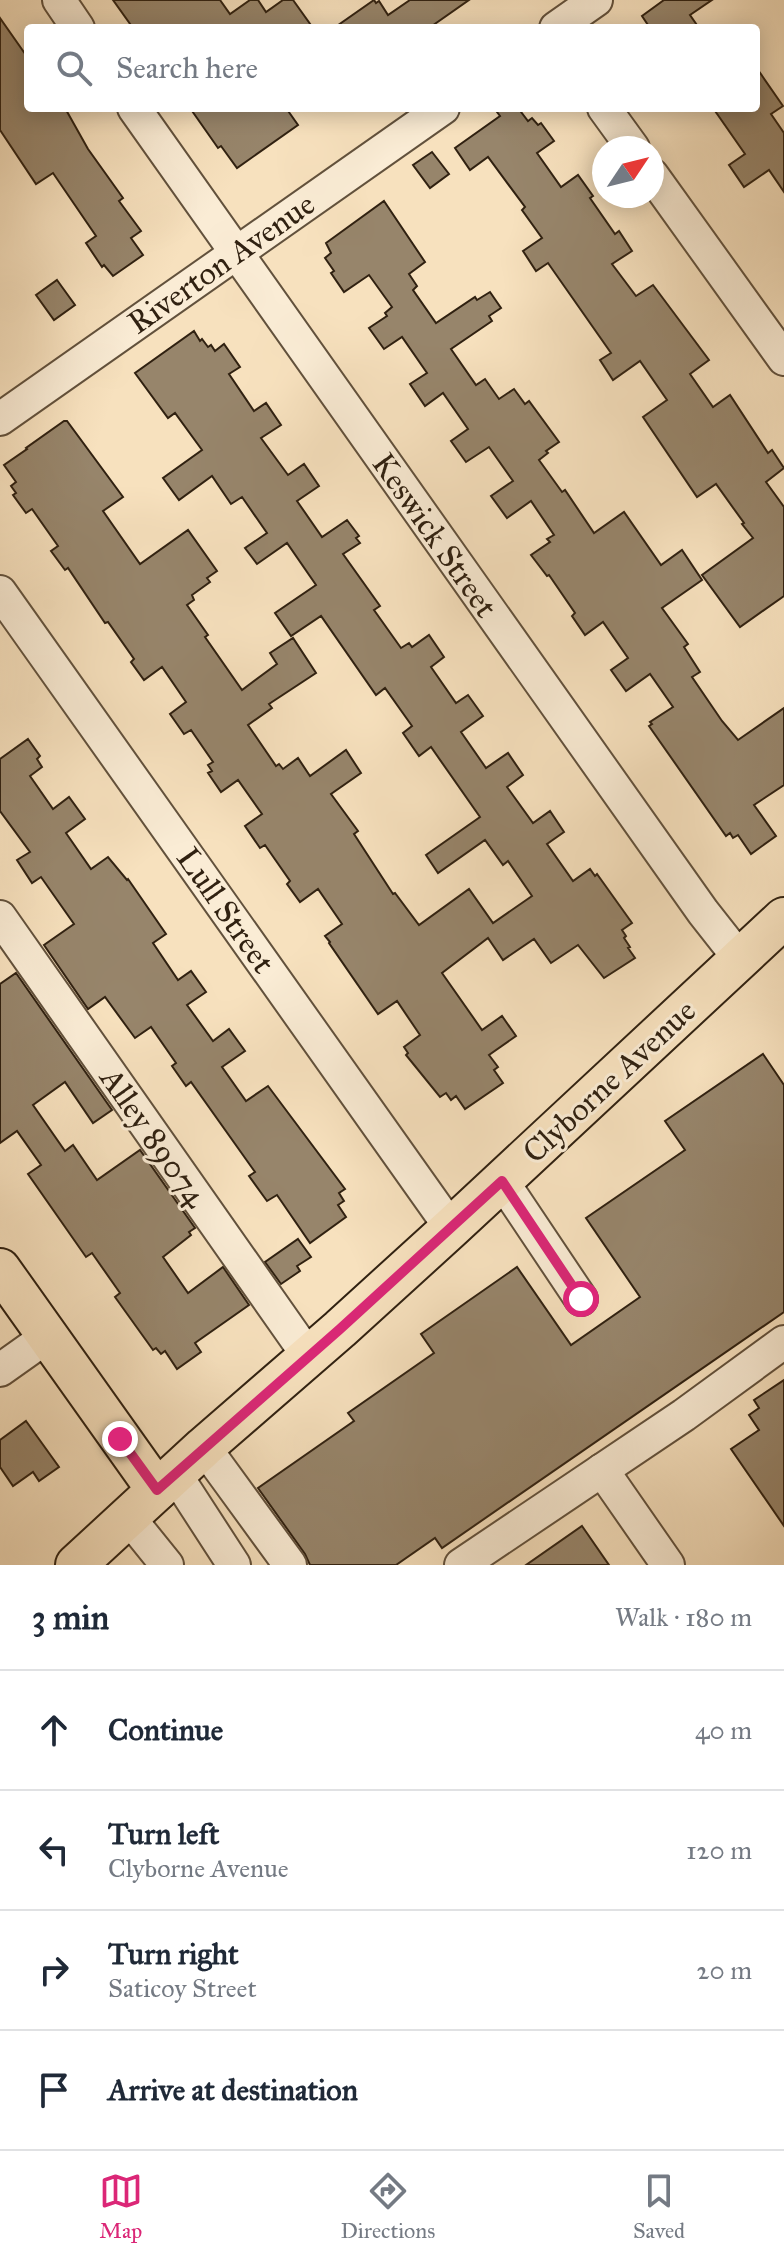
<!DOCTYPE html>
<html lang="en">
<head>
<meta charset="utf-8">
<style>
	:root { --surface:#fff; --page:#f6f6f7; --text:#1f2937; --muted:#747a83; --line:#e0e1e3; --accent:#db2777 }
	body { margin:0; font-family:"IM FELL Great Primer",serif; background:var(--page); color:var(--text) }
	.compass { position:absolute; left:592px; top:136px; width:72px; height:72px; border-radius:50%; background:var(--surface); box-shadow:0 4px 20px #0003; rotate:55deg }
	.stop { position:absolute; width:24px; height:24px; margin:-18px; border:6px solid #db2777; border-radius:50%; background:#fff }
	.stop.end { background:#db2777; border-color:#fff; box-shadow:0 2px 8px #0008 }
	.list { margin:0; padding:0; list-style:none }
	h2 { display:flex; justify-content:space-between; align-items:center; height:104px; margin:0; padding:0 32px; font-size:34px }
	h2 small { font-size:26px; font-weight:400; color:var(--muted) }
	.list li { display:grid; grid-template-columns:52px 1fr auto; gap:24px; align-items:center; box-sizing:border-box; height:120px; padding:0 32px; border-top:2px solid var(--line) }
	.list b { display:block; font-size:30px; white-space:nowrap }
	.list p { margin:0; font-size:26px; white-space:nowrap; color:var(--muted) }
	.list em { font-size:26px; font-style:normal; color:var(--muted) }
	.icon { flex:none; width:44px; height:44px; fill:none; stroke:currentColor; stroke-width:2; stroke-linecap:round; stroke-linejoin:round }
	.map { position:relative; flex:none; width:784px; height:1565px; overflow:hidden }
	.search { position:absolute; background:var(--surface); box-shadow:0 4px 20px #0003; left:24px; right:24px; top:24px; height:88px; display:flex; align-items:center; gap:20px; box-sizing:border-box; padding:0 28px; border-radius:8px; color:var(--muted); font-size:30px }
	.sheet { height:584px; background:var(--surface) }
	nav { display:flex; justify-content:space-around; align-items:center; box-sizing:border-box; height:112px; border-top:2px solid var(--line); background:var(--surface); font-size:22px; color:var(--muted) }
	nav a { display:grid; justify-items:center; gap:4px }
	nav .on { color:var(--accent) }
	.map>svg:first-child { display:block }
</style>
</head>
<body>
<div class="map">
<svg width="784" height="1565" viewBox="0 0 784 1565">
	<rect width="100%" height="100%" fill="#f7e1be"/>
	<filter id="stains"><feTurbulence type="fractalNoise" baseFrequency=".0025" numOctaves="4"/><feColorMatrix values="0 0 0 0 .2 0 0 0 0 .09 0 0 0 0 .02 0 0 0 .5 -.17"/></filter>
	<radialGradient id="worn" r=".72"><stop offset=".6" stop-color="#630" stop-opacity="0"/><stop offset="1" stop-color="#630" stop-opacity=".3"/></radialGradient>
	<!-- building -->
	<g fill="#97856b" stroke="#302111" stroke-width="2">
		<path d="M 113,0 L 220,0 L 230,14 L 250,0 L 258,0 L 266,12 L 283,0 L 293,0 L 313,28 L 133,28 Z"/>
		<path d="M 374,0 L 376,3 L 379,1 L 388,15 L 410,0 L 469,0 L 429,28 L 334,28 Z"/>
		<path d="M 664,0 L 712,0 L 690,15 L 699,28 L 650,28 L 642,16 Z"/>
		<path d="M 0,18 L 28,58 L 28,108 L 65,108 L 88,149 L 123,198 L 119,201 L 141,231 L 131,238 L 143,255 L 113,276 L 104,265 L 102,267 L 86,243 L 96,236 L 53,173 L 36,184 L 0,130 Z"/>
		<path d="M 756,67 L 783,106 L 771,114 L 784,133 L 784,192 L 769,170 L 744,187 L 729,165 L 745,154 L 713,108 L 756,108 Z"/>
		<path d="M 190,108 L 286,108 L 298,125 L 237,168 L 221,146 L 218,148 Z"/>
		<path d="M 494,108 L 518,108 L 528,121 L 532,118 L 538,125 L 541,123 L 554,141 L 537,153 L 561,187 L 578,175 L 593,196 L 590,198 L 615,234 L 619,231 L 632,251 L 612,264 L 636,296 L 653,285 L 709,360 L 690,374 L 713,407 L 730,395 L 768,453 L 772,450 L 784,468 L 766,482 L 784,507 L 784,596 L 740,627 L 702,575 L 753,538 L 742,524 L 744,523 L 716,484 L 697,497 L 643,417 L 667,400 L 640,361 L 613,380 L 600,360 L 611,353 L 548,263 L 536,271 L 523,251 L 542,238 L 522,210 L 525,207 L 488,157 L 470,170 L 455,148 L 500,116 Z"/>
		<path d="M 432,152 L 449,174 L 430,188 L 413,165 Z"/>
		<path d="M 384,201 L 425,262 L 409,274 L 417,286 L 413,290 L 436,323 L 475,297 L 477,300 L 490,292 L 501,308 L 489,316 L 492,321 L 451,349 L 476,385 L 485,379 L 499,399 L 514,389 L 525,404 L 529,401 L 559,442 L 546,451 L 548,453 L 539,460 L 562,492 L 565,490 L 594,533 L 624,512 L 661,565 L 682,550 L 702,580 L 662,608 L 688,644 L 684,647 L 700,672 L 692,677 L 722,721 L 738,740 L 784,708 L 784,785 L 754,805 L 776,836 L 751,854 L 738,835 L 733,838 L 730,833 L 726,836 L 649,726 L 652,724 L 650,722 L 673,707 L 650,674 L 626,691 L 611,670 L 628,658 L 603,622 L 585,635 L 572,616 L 575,613 L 549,575 L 547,576 L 531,555 L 550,542 L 547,539 L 554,535 L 531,501 L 507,518 L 491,496 L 513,481 L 489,447 L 466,462 L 451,441 L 468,429 L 443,393 L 425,406 L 410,384 L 427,373 L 402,337 L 384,349 L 369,328 L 387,316 L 385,313 L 392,307 L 369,275 L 344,292 L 331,273 L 334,271 L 325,258 L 331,253 L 326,243 Z"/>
		<path d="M 57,280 L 75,305 L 54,320 L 36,295 Z"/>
		<path d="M 194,331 L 200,341 L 202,339 L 208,347 L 211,345 L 215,351 L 224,344 L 240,367 L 229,374 L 254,411 L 266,403 L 281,425 L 261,438 L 288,475 L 304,464 L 319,486 L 297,501 L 322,537 L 347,520 L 359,536 L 356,538 L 360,543 L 343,554 L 380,606 L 374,610 L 401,648 L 409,643 L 412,647 L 429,635 L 444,657 L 431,667 L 456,703 L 468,695 L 483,716 L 461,732 L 486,768 L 508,753 L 523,775 L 507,787 L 533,823 L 550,811 L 564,832 L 547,844 L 573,881 L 590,869 L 595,876 L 597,874 L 632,923 L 622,930 L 626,936 L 624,938 L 630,947 L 628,948 L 635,958 L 604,978 L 578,945 L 551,963 L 534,939 L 503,960 L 488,938 L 442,973 L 482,1030 L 502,1016 L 516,1036 L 489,1055 L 498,1067 L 494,1070 L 503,1083 L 465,1109 L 456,1096 L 451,1100 L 446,1093 L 440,1097 L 406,1055 L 408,1053 L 404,1047 L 420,1035 L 397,1001 L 378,1014 L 329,943 L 330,942 L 325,936 L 342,924 L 318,889 L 300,902 L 287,884 L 290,881 L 265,845 L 260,848 L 245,826 L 262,814 L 238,780 L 221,792 L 208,773 L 212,771 L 208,765 L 213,762 L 191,730 L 184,734 L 170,714 L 186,702 L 162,667 L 144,680 L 131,662 L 134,659 L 108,622 L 105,623 L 68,568 L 65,570 L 51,551 L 58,546 L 32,509 L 26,513 L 13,495 L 16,493 L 11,486 L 16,482 L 4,465 L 27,449 L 26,448 L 64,421 L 67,421 L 123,497 L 103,511 L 140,564 L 188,530 L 217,571 L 207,578 L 210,582 L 192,595 L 194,600 L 187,605 L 208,635 L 205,637 L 242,690 L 277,664 L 270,653 L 293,638 L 316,673 L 269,704 L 272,708 L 248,725 L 276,766 L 279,764 L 283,769 L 298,758 L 310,776 L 346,750 L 361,773 L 331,794 L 358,831 L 354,834 L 393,894 L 395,893 L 419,925 L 469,889 L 493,923 L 532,896 L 508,861 L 503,865 L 485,840 L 438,873 L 426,855 L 480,817 L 431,747 L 419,756 L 403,733 L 412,726 L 385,688 L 376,695 L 321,616 L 291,636 L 275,613 L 316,585 L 287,543 L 257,564 L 245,548 L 267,533 L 242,497 L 231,504 L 212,476 L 179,500 L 163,478 L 202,450 L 175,413 L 168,418 L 135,373 Z"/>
		<path d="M 28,739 L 40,756 L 37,759 L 42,767 L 30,776 L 53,809 L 69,797 L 85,819 L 66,833 L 91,869 L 108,857 L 127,880 L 128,879 L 166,934 L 153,943 L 178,980 L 191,971 L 206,992 L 187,1005 L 213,1041 L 229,1029 L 245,1051 L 222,1067 L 246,1101 L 268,1086 L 345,1189 L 339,1193 L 344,1201 L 338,1205 L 346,1217 L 310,1243 L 277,1195 L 267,1201 L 249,1176 L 255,1172 L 191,1082 L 186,1086 L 172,1066 L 176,1063 L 151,1027 L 135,1038 L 105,997 L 88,1009 L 44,945 L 74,924 L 41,877 L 32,883 L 17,860 L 30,852 L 0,811 L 0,759 Z"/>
		<path d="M 16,973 L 112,1110 L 93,1123 L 65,1082 L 33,1105 L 65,1151 L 73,1145 L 97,1180 L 140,1150 L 195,1228 L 189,1232 L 191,1235 L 163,1257 L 188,1293 L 223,1267 L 249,1305 L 195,1343 L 201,1352 L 177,1369 L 165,1351 L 161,1354 L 156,1348 L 153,1350 L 115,1297 L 120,1293 L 92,1253 L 86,1257 L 28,1174 L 41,1165 L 17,1131 L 0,1143 L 0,984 Z"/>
		<path d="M 763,1054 L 784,1085 L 784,1312 L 442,1548 L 435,1538 L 396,1565 L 310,1565 L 305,1554 L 258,1488 L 354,1421 L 348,1413 L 434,1353 L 421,1334 L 517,1267 L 571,1345 L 640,1297 L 586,1218 L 685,1150 L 665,1121 Z"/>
		<path d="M 298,1239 L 311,1257 L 297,1266 L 300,1271 L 281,1284 L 265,1262 Z"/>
		<path d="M 784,1380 L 784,1526 L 731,1449 L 759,1430 L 749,1415 L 759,1408 L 754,1400 Z"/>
		<path d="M 26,1421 L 59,1467 L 39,1481 L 33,1472 L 13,1486 L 0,1467 L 0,1440 Z"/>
		<path d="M 582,1526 L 609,1565 L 526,1565 Z"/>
	</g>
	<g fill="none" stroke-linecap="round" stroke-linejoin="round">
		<!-- minor casing -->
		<g stroke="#62513c" stroke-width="36">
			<g id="minor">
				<path d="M 59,0 L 78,28"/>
				<path d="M 556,28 L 596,0"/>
				<path d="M 134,108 L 703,912 L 740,959"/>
				<path d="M 604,108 L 633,148"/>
				<path d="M 652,175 L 784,359"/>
				<path d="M 0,419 L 443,108"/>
				<path d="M 0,592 L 451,1228"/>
				<path d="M 0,917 L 309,1357"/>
				<path d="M 502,1181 L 581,1299"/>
				<path d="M 0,1370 L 48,1336"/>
				<path d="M 204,1447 L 290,1565"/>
				<path d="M 602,1470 L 668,1565"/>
				<path d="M 175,1474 L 234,1565"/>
				<path d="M 129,1518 L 167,1565"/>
				<path d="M 461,1565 L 684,1415 L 784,1342"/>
			</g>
		</g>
		<!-- major casing -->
		<g stroke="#302111" stroke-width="44">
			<g id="major">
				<path d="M 0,1269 L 157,1490"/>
				<path d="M 76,1565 L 204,1447 L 340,1329 L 451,1228 L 784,918"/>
			</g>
		</g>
		<!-- minor -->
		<use href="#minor" stroke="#faecd5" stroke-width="32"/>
		<!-- major -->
		<use href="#major" stroke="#f7e1be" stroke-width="40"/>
	</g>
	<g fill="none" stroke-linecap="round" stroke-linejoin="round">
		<!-- route -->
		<path stroke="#db2777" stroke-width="10" d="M 120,1439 L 157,1490 L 340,1329 L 502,1181 L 581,1299"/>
	</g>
	<g text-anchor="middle" stroke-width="6" stroke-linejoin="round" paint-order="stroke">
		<!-- street labels -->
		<g font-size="32" fill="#302111" stroke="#faecd5">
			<text transform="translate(221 263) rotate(-35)" y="11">Riverton Avenue</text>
			<text transform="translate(435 535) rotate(55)" y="11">Keswick Street</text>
			<text transform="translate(226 910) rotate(55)" y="11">Lull Street</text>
			<text transform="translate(609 1081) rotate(-43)" y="11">Clyborne Avenue</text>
			<text transform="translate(154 1137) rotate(55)" y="11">Alley 89074</text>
		</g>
	</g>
	<rect width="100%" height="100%" filter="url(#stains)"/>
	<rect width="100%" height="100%" fill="url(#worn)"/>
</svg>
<svg class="compass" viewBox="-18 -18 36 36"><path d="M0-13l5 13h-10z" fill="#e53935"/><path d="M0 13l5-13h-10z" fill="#747a83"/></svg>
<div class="stop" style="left:581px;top:1299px"></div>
<div class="stop end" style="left:120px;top:1439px"></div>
<div class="search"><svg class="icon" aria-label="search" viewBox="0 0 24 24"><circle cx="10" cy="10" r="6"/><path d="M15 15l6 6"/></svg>Search here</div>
</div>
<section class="sheet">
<h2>3 min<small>Walk · 180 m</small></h2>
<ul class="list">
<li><svg class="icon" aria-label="ahead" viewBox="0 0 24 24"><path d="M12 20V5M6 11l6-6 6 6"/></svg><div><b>Continue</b></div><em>40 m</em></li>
<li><svg class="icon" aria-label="left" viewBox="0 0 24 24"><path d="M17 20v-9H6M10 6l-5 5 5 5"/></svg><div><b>Turn left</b><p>Clyborne Avenue</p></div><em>120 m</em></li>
<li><svg class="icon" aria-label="right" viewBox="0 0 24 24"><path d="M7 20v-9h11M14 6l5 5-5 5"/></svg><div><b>Turn right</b><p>Saticoy Street</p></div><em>20 m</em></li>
<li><svg class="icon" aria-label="arrive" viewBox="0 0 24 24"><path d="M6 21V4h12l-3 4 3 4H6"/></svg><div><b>Arrive at destination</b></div></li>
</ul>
</section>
<nav>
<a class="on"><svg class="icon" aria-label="map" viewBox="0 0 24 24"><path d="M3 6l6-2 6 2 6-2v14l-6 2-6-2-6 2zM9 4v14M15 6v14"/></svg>Map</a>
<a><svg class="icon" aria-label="directions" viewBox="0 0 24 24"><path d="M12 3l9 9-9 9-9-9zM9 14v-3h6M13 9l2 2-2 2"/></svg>Directions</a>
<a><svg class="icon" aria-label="saved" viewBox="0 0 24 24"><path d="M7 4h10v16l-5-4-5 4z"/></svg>Saved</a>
</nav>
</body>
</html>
